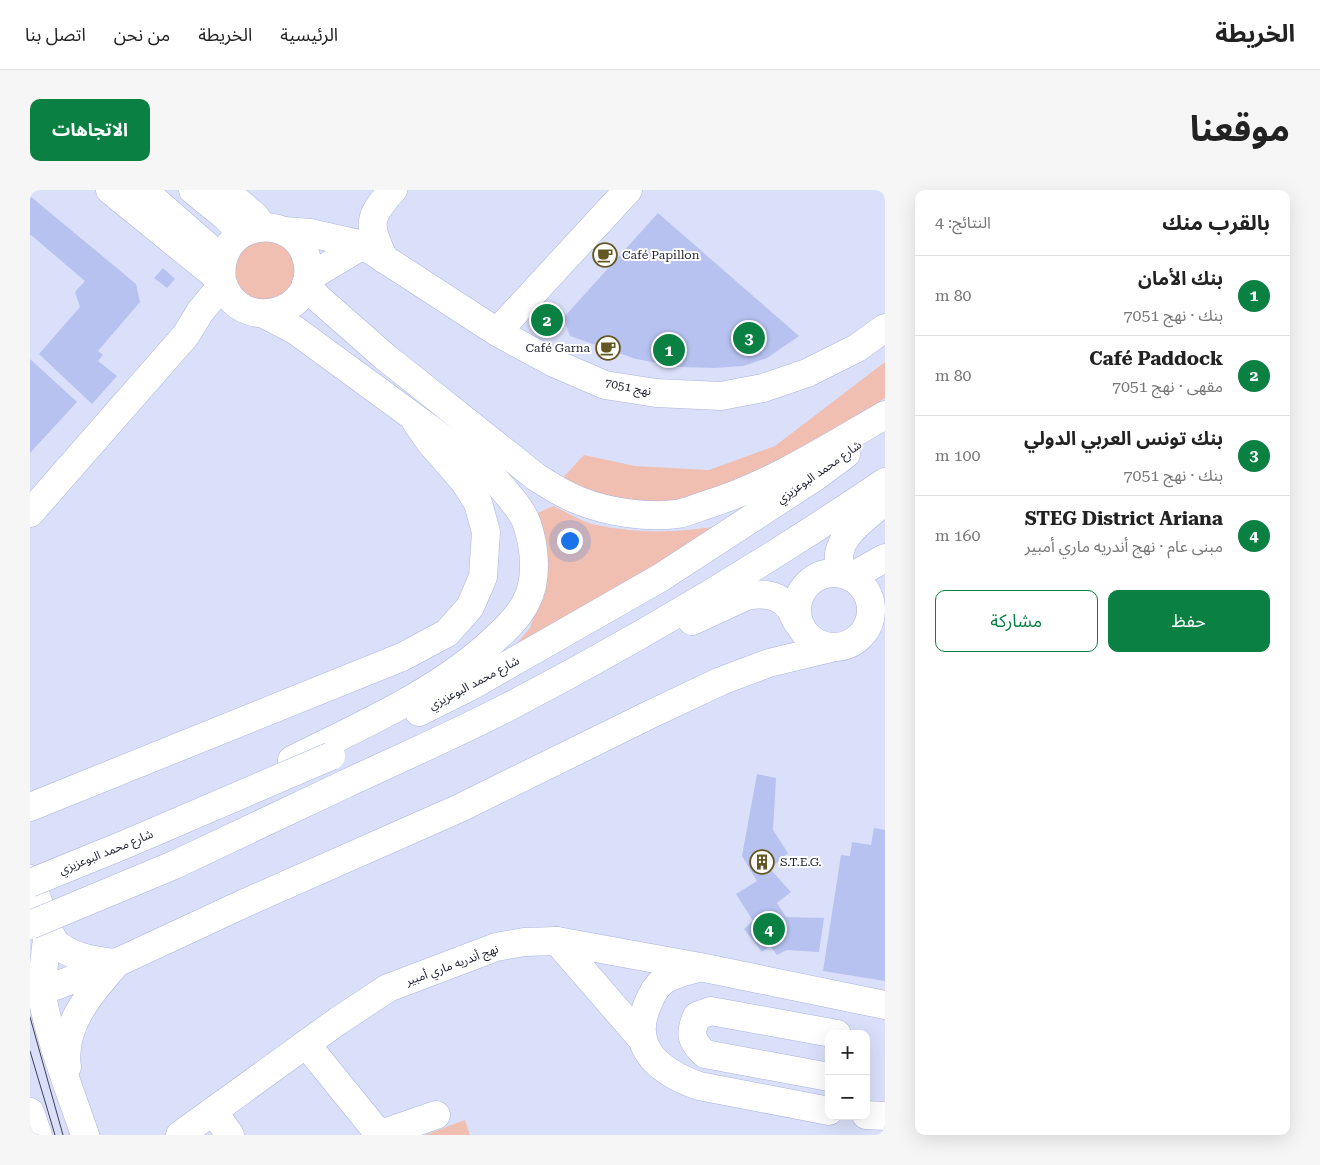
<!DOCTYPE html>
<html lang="ar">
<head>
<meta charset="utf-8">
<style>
	:root { --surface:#fff; --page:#f6f6f6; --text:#222; --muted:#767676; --line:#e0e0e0; --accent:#0b8043 }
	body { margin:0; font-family:"Roboto Serif","Noto Sans Arabic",serif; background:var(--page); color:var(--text); direction:rtl }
	.controls { position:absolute; right:15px; bottom:15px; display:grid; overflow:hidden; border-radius:10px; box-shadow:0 5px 20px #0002 }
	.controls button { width:45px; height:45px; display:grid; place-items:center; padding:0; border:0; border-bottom:1px solid var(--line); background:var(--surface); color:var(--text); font:25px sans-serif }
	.you { position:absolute; left:539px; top:350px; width:18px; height:18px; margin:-12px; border:4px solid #fff; border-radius:50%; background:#1a73e8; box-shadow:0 0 0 8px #1a73e833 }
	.badge { display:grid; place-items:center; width:32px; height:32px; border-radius:50%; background:var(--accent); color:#fff; font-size:16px; font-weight:700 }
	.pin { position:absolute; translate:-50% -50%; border:2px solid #fff; box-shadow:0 1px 5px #0006 }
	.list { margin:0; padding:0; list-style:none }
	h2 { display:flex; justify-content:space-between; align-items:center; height:65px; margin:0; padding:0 20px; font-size:21px }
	h2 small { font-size:16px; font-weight:400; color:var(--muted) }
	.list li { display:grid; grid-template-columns:32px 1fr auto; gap:15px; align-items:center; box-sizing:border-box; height:80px; padding:0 20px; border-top:1px solid var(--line) }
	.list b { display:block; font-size:19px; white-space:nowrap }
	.list p { margin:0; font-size:16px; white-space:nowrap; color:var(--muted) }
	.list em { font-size:16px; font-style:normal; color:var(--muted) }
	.actions { display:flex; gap:10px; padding:15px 20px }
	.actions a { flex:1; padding:11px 0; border:1px solid var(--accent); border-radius:10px; text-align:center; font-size:18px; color:var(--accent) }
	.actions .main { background:var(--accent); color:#fff }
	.map { position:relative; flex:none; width:855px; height:945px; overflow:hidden; direction:ltr; border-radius:10px }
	header { display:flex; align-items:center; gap:30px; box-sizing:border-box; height:70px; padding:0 25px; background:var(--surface); border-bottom:1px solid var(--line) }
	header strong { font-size:24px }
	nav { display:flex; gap:28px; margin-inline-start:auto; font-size:18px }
	.intro { display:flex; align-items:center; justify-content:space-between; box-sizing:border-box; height:120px; padding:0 30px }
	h1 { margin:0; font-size:35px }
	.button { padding:12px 22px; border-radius:10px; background:var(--accent); color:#fff; font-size:18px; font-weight:700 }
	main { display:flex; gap:30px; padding:0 30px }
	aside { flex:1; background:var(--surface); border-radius:10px; box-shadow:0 5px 20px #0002 }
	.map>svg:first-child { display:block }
</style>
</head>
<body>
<header>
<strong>الخريطة</strong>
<nav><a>الرئيسية</a><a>الخريطة</a><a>من نحن</a><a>اتصل بنا</a></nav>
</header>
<div class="intro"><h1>موقعنا</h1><a class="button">الاتجاهات</a></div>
<main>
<aside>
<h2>بالقرب منك<small>النتائج: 4</small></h2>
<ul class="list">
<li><span class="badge">1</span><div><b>بنك الأمان</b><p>بنك · نهج 7051</p></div><em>80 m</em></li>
<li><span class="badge">2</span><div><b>Café Paddock</b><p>مقهى · نهج 7051</p></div><em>80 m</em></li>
<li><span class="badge">3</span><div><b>بنك تونس العربي الدولي</b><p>بنك · نهج 7051</p></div><em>100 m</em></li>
<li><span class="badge">4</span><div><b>STEG District Ariana</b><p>مبنى عام · نهج أندريه ماري أمبير</p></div><em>160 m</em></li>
</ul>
<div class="actions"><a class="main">حفظ</a><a>مشاركة</a></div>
</aside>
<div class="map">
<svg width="855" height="945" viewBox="0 0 855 945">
	<rect width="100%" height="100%" fill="#dae0fa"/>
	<!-- green -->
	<g fill="#f1bfb2">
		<path d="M 222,49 L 248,49 L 266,68 L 266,93 L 248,112 L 222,112 L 203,94 L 203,68 Z"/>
		<path d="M 855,172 L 855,208 L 766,271 L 709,300 L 621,317 L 527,294 L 554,265 L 605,276 L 679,280 L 745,256 Z"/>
		<path d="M 523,316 C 537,322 551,332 566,335 C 608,344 651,343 693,335 L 483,458 L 500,438 L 513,401 L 499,327 Z"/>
		<path d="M 435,930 L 440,945 L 395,945 Z"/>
	</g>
	<!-- building -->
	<g fill="#b7c2f0">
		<path d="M 0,6 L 106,94 L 110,112 L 68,161 L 73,165 L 68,171 L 87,186 L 62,214 L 9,164 L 50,117 L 45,102 L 55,91 L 1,45 L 0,46 Z"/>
		<path d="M 628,23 L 769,146 L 737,168 L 713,176 L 685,178 L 649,177 L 606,169 L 540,146 L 534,129 L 535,126 Z"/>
		<path d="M 133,78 L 145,89 L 137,98 L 124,88 Z"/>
		<path d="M 0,169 L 47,212 L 0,263 Z"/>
		<path d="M 727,584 L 746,588 L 743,640 L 758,663 L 740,679 L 761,702 L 747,713 L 756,727 L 794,728 L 789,762 L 757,760 L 747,765 L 740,756 L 732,762 L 714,739 L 723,731 L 706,704 L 727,691 L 712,666 Z"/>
		<path d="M 844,638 L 855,640 L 855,791 L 793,781 L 811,665 L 820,666 L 822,652 L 841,655 Z"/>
	</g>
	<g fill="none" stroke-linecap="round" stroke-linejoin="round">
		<!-- minor casing -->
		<g stroke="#aab4de" stroke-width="29">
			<g id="minor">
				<path d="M 80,0 L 192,91 C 208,146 290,125 277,70 C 266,20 184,28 192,91"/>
				<path d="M 113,0 L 185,63"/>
				<path d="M 163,0 L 196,27 L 212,43"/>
				<path d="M 194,0 L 225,26 L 233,37"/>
				<path d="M 254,41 L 280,43 L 333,55 L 467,142 L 524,173 L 575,195 L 626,203 L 691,206 L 733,198 L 777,183 L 827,158 L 855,138"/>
				<path d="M 354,69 C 338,35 337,28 363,0"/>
				<path d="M 278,88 L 333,55"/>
				<path d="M 467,142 L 598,0"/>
				<path d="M 0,323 L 156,145 L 170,122 L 193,94"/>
				<circle cx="804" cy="420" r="37"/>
				<path d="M 821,387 L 855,368"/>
				<path d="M 0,617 L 372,467 L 417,443 L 440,417 L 453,387 L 456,342 L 448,313 L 434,291 L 400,252 L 386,232"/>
				<path d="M 0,689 L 18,740 L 11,800 L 0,804"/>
				<path d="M 18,740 C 21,745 24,753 29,756 C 45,768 67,771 86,773"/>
				<path d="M 527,751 L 611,848"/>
				<path d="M 669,778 C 657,781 644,783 633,791 C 626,796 620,808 617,816 C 598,860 633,883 669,896 L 799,921"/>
				<path d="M 276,854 L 345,939 L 354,943 L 406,925"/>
				<path d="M 37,877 C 31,837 60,803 85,775"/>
				<path d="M 799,887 L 675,864 C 661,851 659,844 667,826 L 681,821 L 807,844"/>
				<path d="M 183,921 L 200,945"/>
				<path d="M 0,922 L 8,945"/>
				<path d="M 836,925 L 855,926"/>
				<path d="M 55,945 C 39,898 19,849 11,800 L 28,795 L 86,773 L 215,713 L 430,618 L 621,524 L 691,491 L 739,473 L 801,458"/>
				<path d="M 150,945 L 308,831 L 358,798 L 466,757 L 494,752 L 527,751 L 670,777 L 855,815"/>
			</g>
		</g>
		<!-- highway casing -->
		<g stroke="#aab4de" stroke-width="29">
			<g id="highway">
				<path d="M 276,94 L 288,108 L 354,166 L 506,287 C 520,296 534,305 550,311 C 578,322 616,328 647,324 C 658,322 669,317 679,314 C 742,294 798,258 855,225"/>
				<path d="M 234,124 L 265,140 L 456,280 C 468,293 492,318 497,334 C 505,358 508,390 496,412 C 489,426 479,436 467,447 C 411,501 332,535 262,570"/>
				<path d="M 812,383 C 798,351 833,330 855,311"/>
				<path d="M 662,431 L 716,406 C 730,403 747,404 757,415 C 762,419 764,427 767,432"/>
				<path d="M 389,522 L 441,496 L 630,388 L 785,287 L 816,264"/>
				<path d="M 313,595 C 368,569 424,545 478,517 C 607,450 734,374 855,292"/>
			</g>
		</g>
		<!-- minor -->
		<use href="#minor" stroke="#fff" stroke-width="28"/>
		<!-- highway -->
		<use href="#highway" stroke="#fff" stroke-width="28"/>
		<!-- tram -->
		<g stroke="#3c4052" stroke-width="1">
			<path d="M 0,827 L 33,945"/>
			<path d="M 0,861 L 25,945"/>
		</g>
		<!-- highway-bridge casing -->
		<g stroke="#aab4de" stroke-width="29" stroke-linecap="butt">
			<g id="highway-bridge">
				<path d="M 0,693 L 96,654 L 301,566"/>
				<path d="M 0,735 L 144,675 L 313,595"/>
			</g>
		</g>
		<!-- highway-bridge -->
		<use href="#highway-bridge" stroke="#fff" stroke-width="28"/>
	</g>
	<!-- icons -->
	<defs>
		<g id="cafe-ring" transform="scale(1.25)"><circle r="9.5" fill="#fff" stroke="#645723" stroke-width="1.5"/><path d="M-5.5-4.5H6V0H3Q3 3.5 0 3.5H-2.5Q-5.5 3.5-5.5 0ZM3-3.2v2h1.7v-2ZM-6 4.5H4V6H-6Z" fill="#645723"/></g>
		<g id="building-ring" transform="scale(1.25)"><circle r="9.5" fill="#fff" stroke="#645723" stroke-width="1.5"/><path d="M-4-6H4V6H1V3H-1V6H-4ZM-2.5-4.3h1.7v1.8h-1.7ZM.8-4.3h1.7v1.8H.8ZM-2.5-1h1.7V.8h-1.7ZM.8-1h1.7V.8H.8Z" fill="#645723"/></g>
	</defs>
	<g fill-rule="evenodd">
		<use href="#cafe-ring" x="575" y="65"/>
		<use href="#cafe-ring" x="578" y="158"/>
		<use href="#building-ring" x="732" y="672"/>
	</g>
	<g text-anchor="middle" stroke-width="4" stroke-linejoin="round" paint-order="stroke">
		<!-- poi labels -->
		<g font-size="12" fill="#1b1e2e" stroke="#fff" text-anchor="start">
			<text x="592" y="69">Café Papillon</text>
			<text x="560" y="162" text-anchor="end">Café Garna</text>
			<text x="750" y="676">S.T.E.G.</text>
		</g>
		<!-- street labels -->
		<g font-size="12" fill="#1b1e2e" stroke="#fff">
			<text transform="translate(598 197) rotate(11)" y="4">نهج 7051</text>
			<text transform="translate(789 282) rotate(-35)" y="4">شارع محمد البوعزيزي</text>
			<text transform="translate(444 493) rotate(-28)" y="4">شارع محمد البوعزيزي</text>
			<text transform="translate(76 662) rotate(-22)" y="4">شارع محمد البوعزيزي</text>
			<text transform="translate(422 775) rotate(-20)" y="4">نهج أندريه ماري أمبير</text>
		</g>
	</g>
</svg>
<div class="controls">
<button>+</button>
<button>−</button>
</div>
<div class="you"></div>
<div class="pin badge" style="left:639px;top:160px">1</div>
<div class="pin badge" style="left:517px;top:130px">2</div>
<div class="pin badge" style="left:719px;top:148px">3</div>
<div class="pin badge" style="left:739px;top:739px">4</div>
</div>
</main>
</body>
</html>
